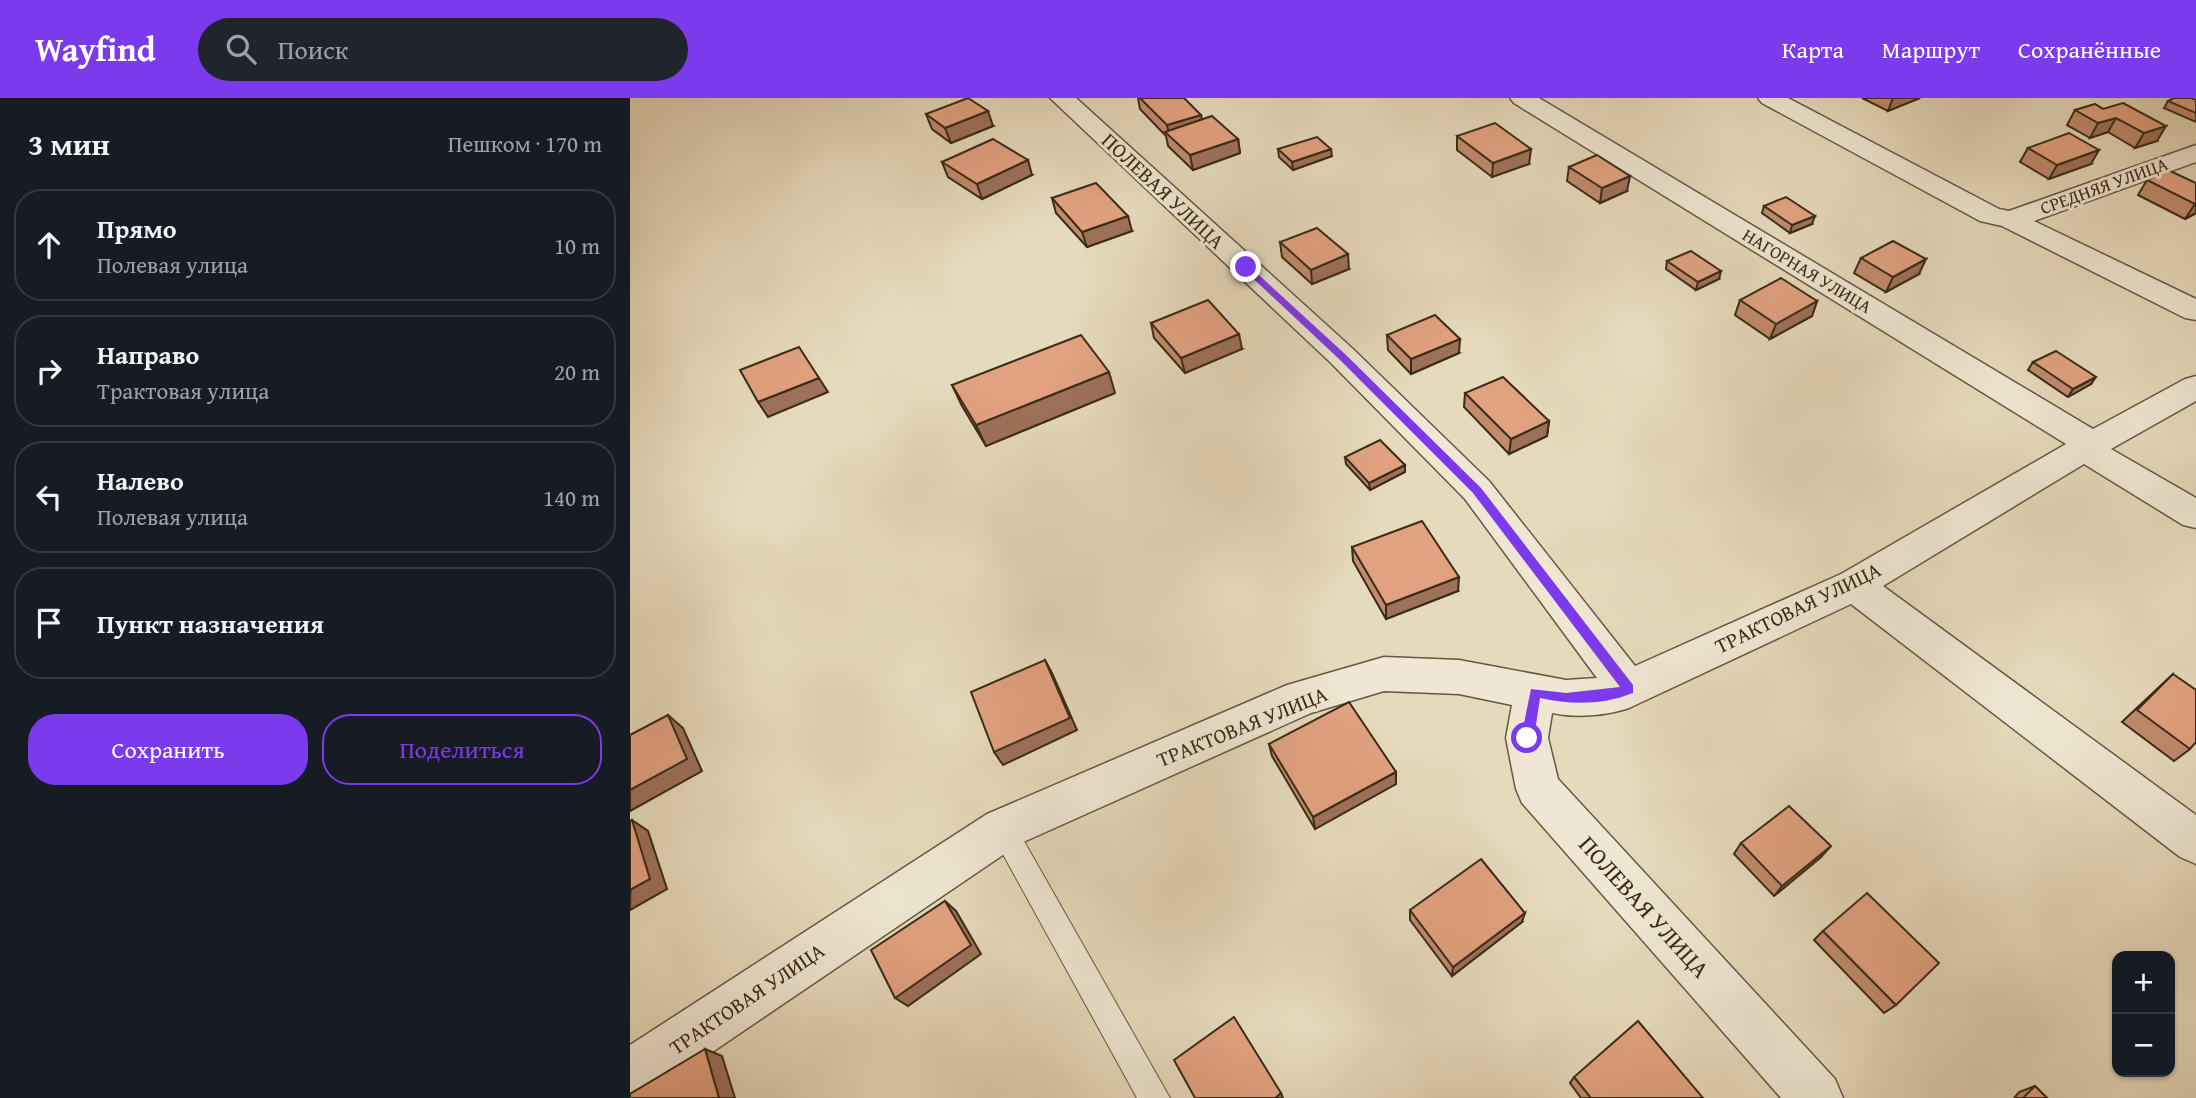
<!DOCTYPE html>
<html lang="ru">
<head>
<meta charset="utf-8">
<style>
	:root { --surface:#171b24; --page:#20242c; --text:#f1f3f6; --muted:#9ea1a6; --line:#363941; --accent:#7c3aed }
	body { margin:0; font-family:"Gentium Book Plus",serif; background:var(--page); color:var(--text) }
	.controls { position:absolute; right:21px; bottom:21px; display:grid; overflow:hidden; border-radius:14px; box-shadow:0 2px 5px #0004 }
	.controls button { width:63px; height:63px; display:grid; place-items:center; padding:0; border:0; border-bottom:2px solid var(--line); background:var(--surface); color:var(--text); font:35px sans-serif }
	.stop { position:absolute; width:21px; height:21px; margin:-16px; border:5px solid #7c3aed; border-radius:50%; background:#fff }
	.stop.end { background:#7c3aed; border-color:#fff; box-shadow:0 2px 7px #0008 }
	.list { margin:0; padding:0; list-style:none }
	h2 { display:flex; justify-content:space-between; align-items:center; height:91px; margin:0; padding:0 28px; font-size:30px }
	h2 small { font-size:23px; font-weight:400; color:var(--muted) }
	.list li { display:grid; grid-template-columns:46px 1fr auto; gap:21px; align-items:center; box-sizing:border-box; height:112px; margin:0 14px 14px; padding:0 14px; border:2px solid var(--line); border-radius:28px }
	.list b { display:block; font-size:26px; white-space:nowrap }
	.list p { margin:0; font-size:23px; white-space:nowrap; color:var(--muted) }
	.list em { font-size:23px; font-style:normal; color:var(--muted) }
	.actions { display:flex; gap:14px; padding:21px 28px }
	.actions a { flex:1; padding:16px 0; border:2px solid var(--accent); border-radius:28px; text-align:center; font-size:24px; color:var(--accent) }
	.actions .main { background:var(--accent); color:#fff }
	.icon { flex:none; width:38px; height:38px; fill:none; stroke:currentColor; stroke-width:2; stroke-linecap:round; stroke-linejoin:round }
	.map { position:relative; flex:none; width:1566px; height:1000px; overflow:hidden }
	header { display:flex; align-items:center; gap:42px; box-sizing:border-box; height:98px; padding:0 35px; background:var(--accent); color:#fff }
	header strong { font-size:33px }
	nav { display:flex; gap:38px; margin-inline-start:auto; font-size:24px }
	.search { width:490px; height:63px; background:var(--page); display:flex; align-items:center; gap:18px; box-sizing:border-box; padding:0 24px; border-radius:38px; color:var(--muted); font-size:26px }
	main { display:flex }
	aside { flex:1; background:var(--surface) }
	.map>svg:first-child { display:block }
</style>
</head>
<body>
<header>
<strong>Wayfind</strong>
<div class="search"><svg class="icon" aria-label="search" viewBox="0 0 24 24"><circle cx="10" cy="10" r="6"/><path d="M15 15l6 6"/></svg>Поиск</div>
<nav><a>Карта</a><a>Маршрут</a><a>Сохранённые</a></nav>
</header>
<main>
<aside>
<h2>3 мин<small>Пешком · 170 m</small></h2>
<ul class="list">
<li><svg class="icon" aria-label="ahead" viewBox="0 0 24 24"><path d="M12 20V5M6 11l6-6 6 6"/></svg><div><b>Прямо</b><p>Полевая улица</p></div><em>10 m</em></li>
<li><svg class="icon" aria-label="right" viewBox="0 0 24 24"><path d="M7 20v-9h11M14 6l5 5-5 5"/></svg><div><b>Направо</b><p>Трактовая улица</p></div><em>20 m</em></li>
<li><svg class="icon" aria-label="left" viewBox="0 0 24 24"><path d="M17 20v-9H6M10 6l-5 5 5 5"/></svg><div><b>Налево</b><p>Полевая улица</p></div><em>140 m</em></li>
<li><svg class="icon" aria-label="arrive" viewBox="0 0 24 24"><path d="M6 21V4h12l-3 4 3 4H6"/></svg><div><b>Пункт назначения</b></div></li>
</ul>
<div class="actions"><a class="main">Сохранить</a><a>Поделиться</a></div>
</aside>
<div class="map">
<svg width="1566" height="1000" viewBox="0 0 1566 1000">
	<rect width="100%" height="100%" fill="#e6dabc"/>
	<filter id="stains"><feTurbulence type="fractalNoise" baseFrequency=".00286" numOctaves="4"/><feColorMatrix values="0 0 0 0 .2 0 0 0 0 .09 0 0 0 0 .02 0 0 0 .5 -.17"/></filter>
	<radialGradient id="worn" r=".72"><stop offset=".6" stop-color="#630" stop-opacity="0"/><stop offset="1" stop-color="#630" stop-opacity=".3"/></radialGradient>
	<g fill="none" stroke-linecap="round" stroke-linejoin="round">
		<!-- service casing -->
		<g stroke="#655740" stroke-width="2">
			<path id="service" d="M 373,718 L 382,722 L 540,1000 L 507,1000 L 364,740 L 360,731 L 364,722 Z"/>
		</g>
		<!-- minor casing -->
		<g stroke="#655740" stroke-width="3">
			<g id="minor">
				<path d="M 420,0 L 446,0 L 723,251 L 859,383 L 1005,568 L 1211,476 L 1436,346 L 884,5 L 880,0 L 909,0 L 1463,331 L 1555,281 L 1566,278 L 1566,303 L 1481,351 L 1566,400 L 1566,430 L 1553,427 L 1454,366 L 1253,488 L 1566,717 L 1566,766 L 1550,759 L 1221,506 L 999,610 C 975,618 946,620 922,615 L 918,640 L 928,681 L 1205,981 L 1213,1000 L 1151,1000 L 892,705 L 886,691 L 876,640 L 882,607 L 829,596 L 754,593 L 681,615 L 389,746 L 19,997 L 0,1000 L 0,947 L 357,716 L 657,587 L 754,559 L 829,562 L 936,582 L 967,580 L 835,401 L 701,265 Z"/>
				<path d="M 1128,0 L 1158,0 L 1369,111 L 1379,113 L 1566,47 L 1566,64 L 1404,123 L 1566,201 L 1566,222 L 1555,220 L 1372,128 L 1350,123 L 1132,5 Z"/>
			</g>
		</g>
		<!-- service -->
		<use href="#service" fill="#efe7d3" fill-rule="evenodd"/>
		<!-- minor -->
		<use href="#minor" fill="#efe7d3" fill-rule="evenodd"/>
	</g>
	<!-- wall -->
	<g fill="#c28b6e" stroke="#3a2b16" stroke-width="2">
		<path d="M 508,0 L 554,0 L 572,22 L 608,41 L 610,55 L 563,72 L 538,48 L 536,38 L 510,11 Z"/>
		<path d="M 1232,0 L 1290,0 L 1258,13 Z"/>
		<path d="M 1566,2 L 1566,24 L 1534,10 L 1538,3 Z"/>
		<path d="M 1465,6 L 1527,43 L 1505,50 L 1478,34 L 1460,40 L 1437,27 L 1445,12 Z"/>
		<path d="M 296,16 L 363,28 L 321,45 L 302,31 Z"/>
		<path d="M 827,38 L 899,66 L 862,79 L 827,52 Z"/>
		<path d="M 1398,50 L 1461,66 L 1419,81 L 1390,64 Z"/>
		<path d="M 648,51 L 702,58 L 663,72 L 649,59 Z"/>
		<path d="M 312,64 L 402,77 L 352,101 L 318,79 Z"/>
		<path d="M 939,69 L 997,93 L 970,105 L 937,83 Z"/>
		<path d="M 1517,82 L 1566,85 L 1566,115 L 1555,121 L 1508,97 Z"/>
		<path d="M 422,100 L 502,133 L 457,149 L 426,115 Z"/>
		<path d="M 1134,108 L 1182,126 L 1160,135 L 1132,115 Z"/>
		<path d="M 650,144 L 719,171 L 682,186 L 652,159 Z"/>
		<path d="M 1231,160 L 1289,176 L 1256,194 L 1224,175 Z"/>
		<path d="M 1037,163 L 1089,181 L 1066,192 L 1036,171 Z"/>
		<path d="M 1110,202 L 1187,203 L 1182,218 L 1140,241 L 1105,217 Z"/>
		<path d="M 521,225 L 612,251 L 555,275 L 524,240 Z"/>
		<path d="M 757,237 L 829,255 L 781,276 L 758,252 Z"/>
		<path d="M 1403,264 L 1461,286 L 1438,299 L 1398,272 Z"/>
		<path d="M 322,287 L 485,295 L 356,348 L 332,308 Z"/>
		<path d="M 835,295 L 919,323 L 917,338 L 879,356 L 834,309 Z"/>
		<path d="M 715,359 L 775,367 L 775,374 L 740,392 L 716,366 Z"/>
		<path d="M 722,449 L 828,493 L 756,521 L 723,463 Z"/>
		<path d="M 1543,576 L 1560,651 L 1544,663 L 1492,624 Z"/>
		<path d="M 639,646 L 766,674 L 766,686 L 685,731 L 642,658 Z"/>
		<path d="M 1111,745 L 1191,759 L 1144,798 L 1104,756 Z"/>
		<path d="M 780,812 L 892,824 L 822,878 L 780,822 Z"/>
		<path d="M 1193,833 L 1266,907 L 1254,915 L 1184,842 Z"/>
		<path d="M 944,979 L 1073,1000 L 951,1000 L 940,985 Z"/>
		<path d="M 1405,988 L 1417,1000 L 1384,1000 L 1389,994 Z"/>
	</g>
	<!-- shaded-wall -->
	<g fill="#9e715a" stroke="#3a2b16" stroke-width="2">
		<path d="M 1263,0 L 1290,0 L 1258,13 Z"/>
		<path d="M 358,13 L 363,28 L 321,45 L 315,30 Z"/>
		<path d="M 571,17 L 574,31 L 539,37 L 537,27 Z"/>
		<path d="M 1486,20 L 1478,34 L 1460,40 L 1468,25 Z"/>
		<path d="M 1536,28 L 1527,43 L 1505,50 L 1514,35 Z"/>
		<path d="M 608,41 L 610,55 L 563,72 L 560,57 Z"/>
		<path d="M 701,51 L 702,58 L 663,72 L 662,64 Z"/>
		<path d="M 901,51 L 899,66 L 862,79 L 863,65 Z"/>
		<path d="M 1469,52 L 1461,66 L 1419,81 L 1427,67 Z"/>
		<path d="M 398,62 L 402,77 L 352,101 L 347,86 Z"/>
		<path d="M 1000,78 L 997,93 L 970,105 L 972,90 Z"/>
		<path d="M 1566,105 L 1566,115 L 1555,121 L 1565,106 Z"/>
		<path d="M 498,118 L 502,133 L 457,149 L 452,134 Z"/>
		<path d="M 1185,118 L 1182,126 L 1160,135 L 1162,127 Z"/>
		<path d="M 718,156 L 719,171 L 682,186 L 681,172 Z"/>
		<path d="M 1296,161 L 1289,176 L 1256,194 L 1263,179 Z"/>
		<path d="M 1091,173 L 1089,181 L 1066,192 L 1068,184 Z"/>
		<path d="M 1187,203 L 1182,218 L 1140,241 L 1146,226 Z"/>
		<path d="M 609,236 L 612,251 L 555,275 L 551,260 Z"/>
		<path d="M 830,241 L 829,255 L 781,276 L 781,261 Z"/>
		<path d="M 479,274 L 485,295 L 356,348 L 346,327 Z"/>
		<path d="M 1466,279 L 1461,286 L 1438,299 L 1443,291 Z"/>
		<path d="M 189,280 L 198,294 L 138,319 L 128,304 Z"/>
		<path d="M 919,323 L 917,338 L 879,356 L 881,341 Z"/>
		<path d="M 775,367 L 775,374 L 740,392 L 739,385 Z"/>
		<path d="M 829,479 L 828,493 L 756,521 L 756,507 Z"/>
		<path d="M 415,562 L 422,575 L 447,632 L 373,667 L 364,654 Z"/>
		<path d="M 38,617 L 53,630 L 72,673 L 0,713 L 0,692 Z"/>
		<path d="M 766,674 L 766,686 L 685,731 L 683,719 Z"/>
		<path d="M 2,722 L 18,733 L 37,791 L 0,812 Z"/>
		<path d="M 1201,748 L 1191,759 L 1144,798 L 1152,788 Z"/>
		<path d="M 315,803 L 326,813 L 351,856 L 278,908 L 265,900 Z"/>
		<path d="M 895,815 L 892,824 L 822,878 L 823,869 Z"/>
		<path d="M 75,951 L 92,958 L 105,1000 L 89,1000 Z"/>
		<path d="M 651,995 L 653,1000 L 645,1000 Z"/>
	</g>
	<!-- building -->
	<g fill="#e2a280" stroke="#3a2b16" stroke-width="2">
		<path d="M 338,0 L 358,13 L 315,30 L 296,16 Z"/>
		<path d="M 510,0 L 554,0 L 571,17 L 537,27 Z"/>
		<path d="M 1544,0 L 1561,0 L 1566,2 L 1566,15 L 1538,3 Z"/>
		<path d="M 1493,5 L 1536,28 L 1514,35 L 1486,20 L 1468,25 L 1445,12 L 1465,6 L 1473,11 Z"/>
		<path d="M 582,18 L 608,41 L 560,57 L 535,34 Z"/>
		<path d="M 865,25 L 901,51 L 863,65 L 827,38 Z"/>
		<path d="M 1439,35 L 1469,52 L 1427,67 L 1398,50 Z"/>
		<path d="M 687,39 L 701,51 L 662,64 L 648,51 Z"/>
		<path d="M 363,41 L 398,62 L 347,86 L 312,64 Z"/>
		<path d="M 967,57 L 1000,78 L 972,90 L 939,69 Z"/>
		<path d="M 1538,72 L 1566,85 L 1566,105 L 1565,106 L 1517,82 Z"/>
		<path d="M 466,85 L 498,118 L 452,134 L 422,100 Z"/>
		<path d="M 1156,99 L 1185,118 L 1162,127 L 1134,108 Z"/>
		<path d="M 687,130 L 718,156 L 681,172 L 650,144 Z"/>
		<path d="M 1263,143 L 1296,161 L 1263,179 L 1231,160 Z"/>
		<path d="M 1061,153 L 1091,173 L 1068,184 L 1037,163 Z"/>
		<path d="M 1151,180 L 1187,203 L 1146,226 L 1110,202 Z"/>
		<path d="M 578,202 L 609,236 L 551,260 L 521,225 Z"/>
		<path d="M 805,217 L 830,241 L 781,261 L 757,237 Z"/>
		<path d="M 451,237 L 479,274 L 346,327 L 322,287 Z"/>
		<path d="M 169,249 L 189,280 L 128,304 L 110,272 Z"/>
		<path d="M 1426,253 L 1466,279 L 1443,291 L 1403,264 Z"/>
		<path d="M 873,279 L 919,323 L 881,341 L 835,295 Z"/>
		<path d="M 750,342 L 775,367 L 739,385 L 715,359 Z"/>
		<path d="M 792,423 L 829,479 L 756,507 L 722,449 Z"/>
		<path d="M 415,562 L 440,620 L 364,654 L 341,594 Z"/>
		<path d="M 1543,576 L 1566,592 L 1566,644 L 1560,651 L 1507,612 Z"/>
		<path d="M 719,604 L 766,674 L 683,719 L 639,646 Z"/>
		<path d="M 38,617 L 57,661 L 0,692 L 0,637 Z"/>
		<path d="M 1159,708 L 1201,748 L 1152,788 L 1111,745 Z"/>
		<path d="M 2,722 L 20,781 L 0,792 L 0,723 Z"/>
		<path d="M 851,761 L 895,815 L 823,869 L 780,812 Z"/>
		<path d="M 1237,795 L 1309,865 L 1266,907 L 1193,833 Z"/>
		<path d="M 315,803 L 341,847 L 265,900 L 241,852 Z"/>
		<path d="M 604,919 L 651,995 L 645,1000 L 565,1000 L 544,962 Z"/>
		<path d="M 1008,923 L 1073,1000 L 961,1000 L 944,979 Z"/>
		<path d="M 75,951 L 89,1000 L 0,1000 L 0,996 Z"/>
		<path d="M 1405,988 L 1417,1000 L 1393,1000 Z"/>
	</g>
	<!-- route -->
	<path fill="#7c3aed" d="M 613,168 L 619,168 L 715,256 L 851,390 L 1003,587 L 1003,595 C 973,607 941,607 910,600 L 904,640 L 897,645 L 893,644 L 891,640 L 901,591 L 936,595 L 990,589 L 843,395 L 708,260 L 613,171 Z"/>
	<g text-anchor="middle" stroke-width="6" stroke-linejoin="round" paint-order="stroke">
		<!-- far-street labels -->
		<g font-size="18" fill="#3a2b16" stroke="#efe7d3">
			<text transform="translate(1474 88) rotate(-20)" y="6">СРЕДНЯЯ УЛИЦА</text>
			<text transform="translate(1177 173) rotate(31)" y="6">НАГОРНАЯ УЛИЦА</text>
		</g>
		<!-- street labels -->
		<g font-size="21" fill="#3a2b16" stroke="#efe7d3">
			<text transform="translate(533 93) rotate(43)" y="7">ПОЛЕВАЯ УЛИЦА</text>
			<text transform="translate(1168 510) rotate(-26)" y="7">ТРАКТОВАЯ УЛИЦА</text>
			<text transform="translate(612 629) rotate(-22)" y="7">ТРАКТОВАЯ УЛИЦА</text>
			<text transform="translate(117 901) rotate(-34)" y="7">ТРАКТОВАЯ УЛИЦА</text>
		</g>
		<!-- near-street labels -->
		<g font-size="24" fill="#3a2b16" stroke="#efe7d3">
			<text transform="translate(1014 809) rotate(48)" y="8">ПОЛЕВАЯ УЛИЦА</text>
		</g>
	</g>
	<rect width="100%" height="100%" filter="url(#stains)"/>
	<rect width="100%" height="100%" fill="url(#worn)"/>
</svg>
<div class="controls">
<button>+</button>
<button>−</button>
</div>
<div class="stop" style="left:897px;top:640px"></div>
<div class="stop end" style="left:616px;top:169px"></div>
</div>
</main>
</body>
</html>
